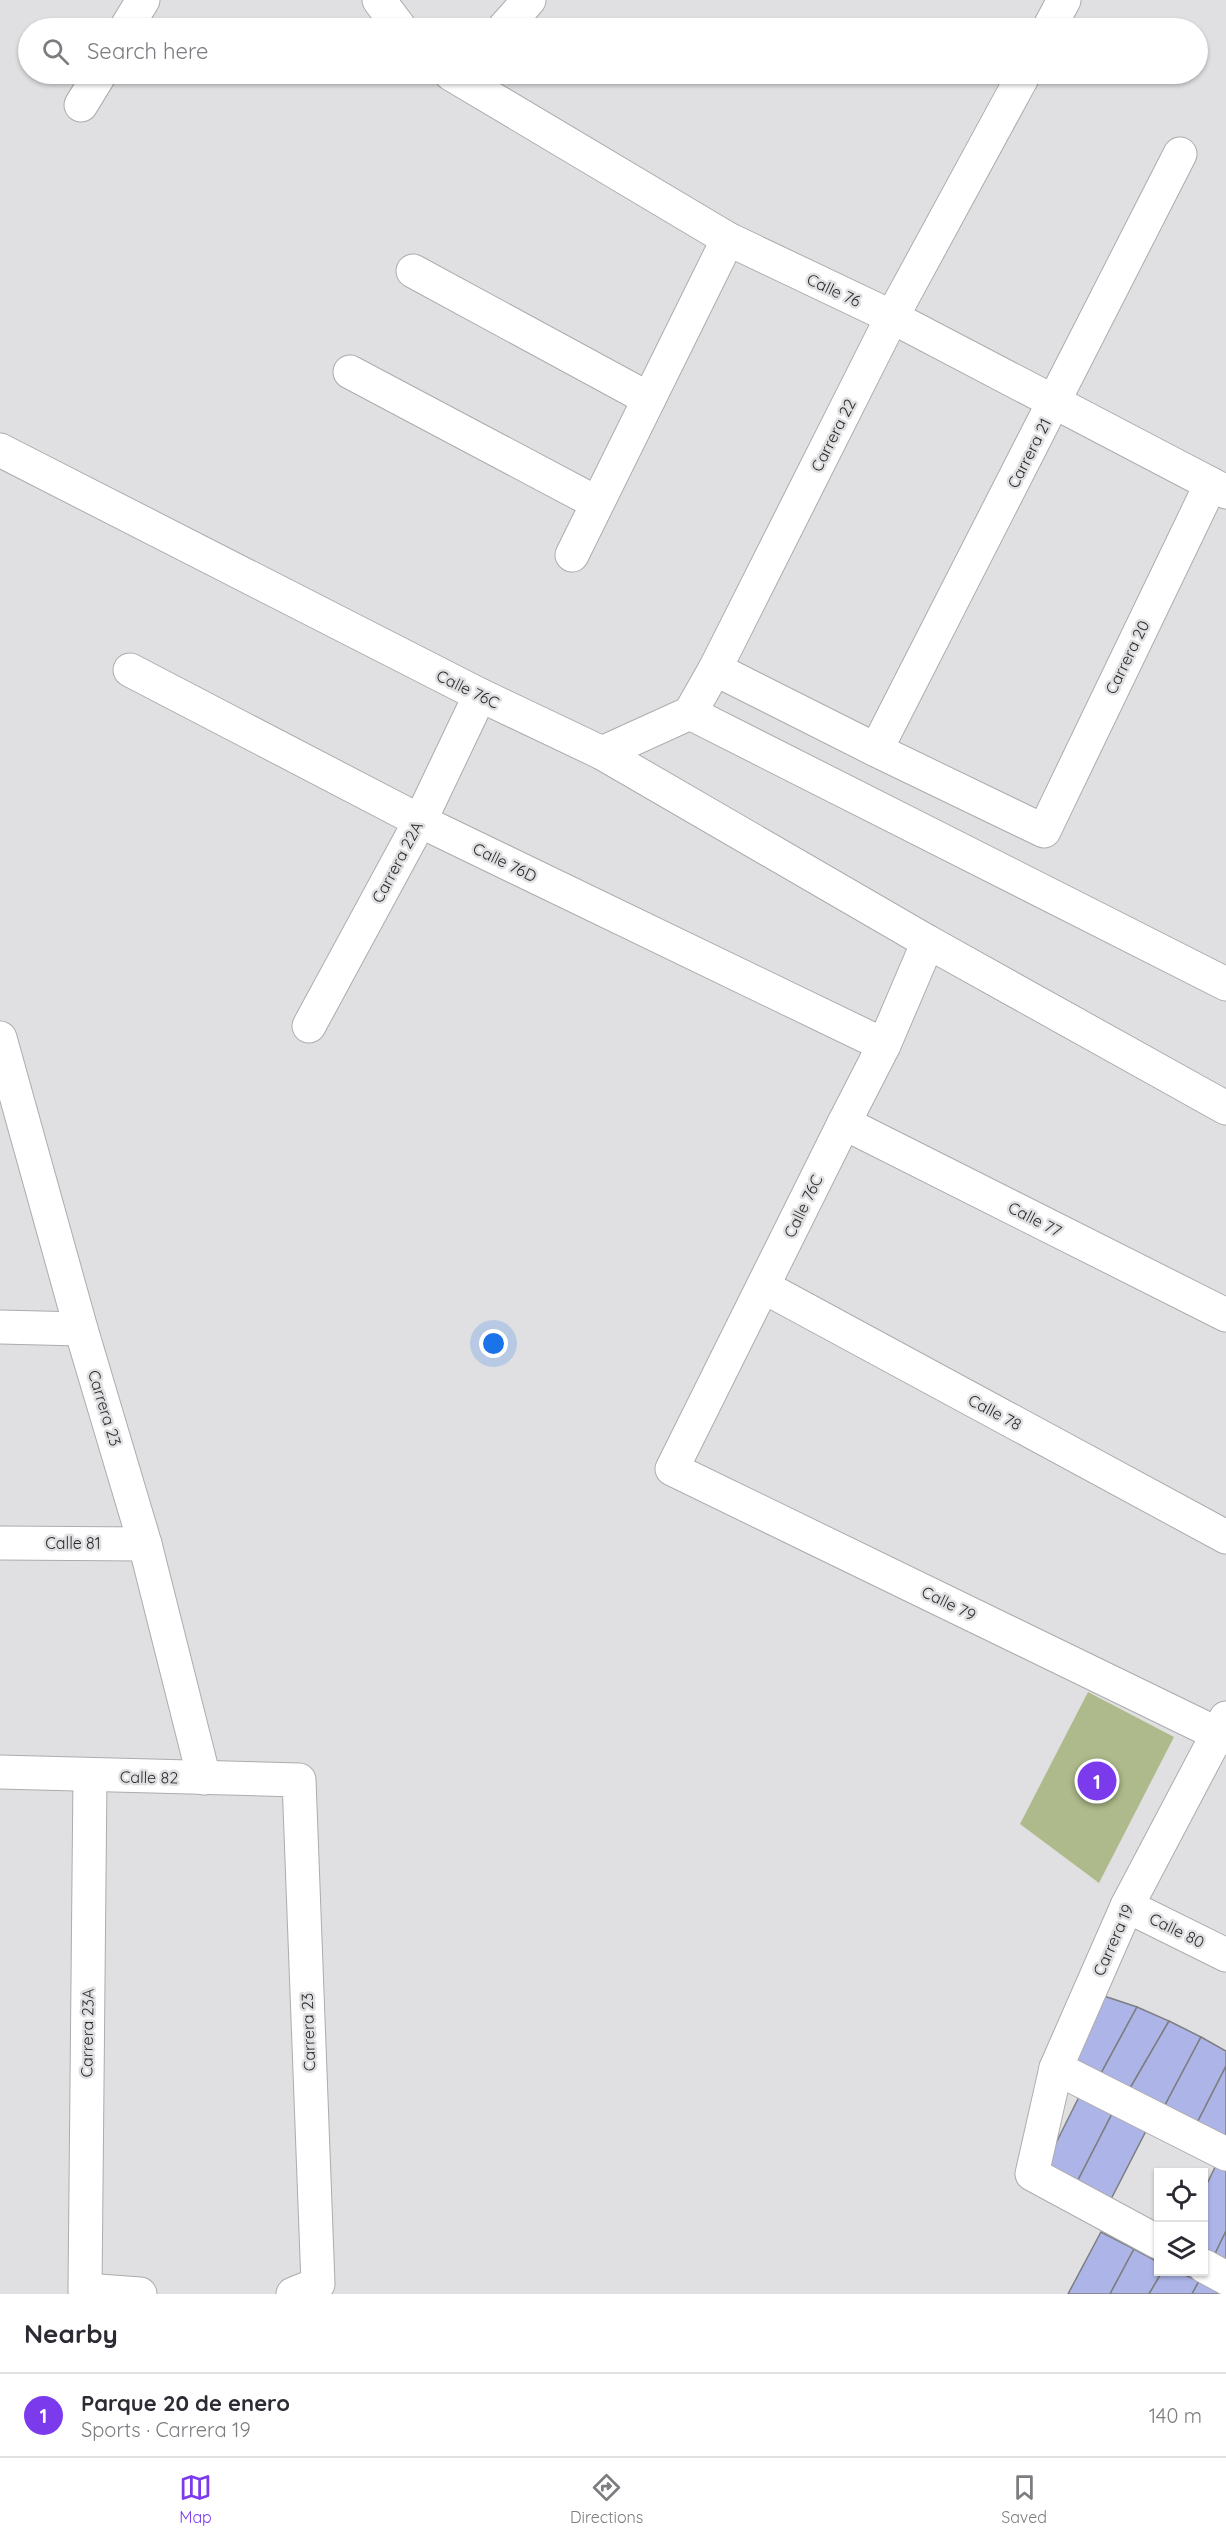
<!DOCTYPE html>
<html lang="en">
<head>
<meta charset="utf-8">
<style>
	:root { --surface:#fff; --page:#f2f2f3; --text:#2b2b33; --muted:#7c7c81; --line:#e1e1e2; --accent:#7c3aed }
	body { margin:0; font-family:Quicksand,sans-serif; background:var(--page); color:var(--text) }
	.controls { position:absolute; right:18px; bottom:18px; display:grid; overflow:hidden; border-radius:0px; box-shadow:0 2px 4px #0004 }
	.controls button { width:54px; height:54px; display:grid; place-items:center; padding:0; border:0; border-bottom:2px solid var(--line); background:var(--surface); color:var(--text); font:30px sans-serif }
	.you { position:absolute; left:494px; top:1344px; width:21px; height:21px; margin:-15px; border:4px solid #fff; border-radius:50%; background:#1a73e8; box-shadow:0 0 0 9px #1a73e833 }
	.badge { display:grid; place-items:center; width:39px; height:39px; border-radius:50%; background:var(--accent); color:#fff; font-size:20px; font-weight:700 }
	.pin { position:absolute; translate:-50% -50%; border:3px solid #fff; box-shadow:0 2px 6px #0006 }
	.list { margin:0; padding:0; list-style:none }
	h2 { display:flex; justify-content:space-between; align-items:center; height:78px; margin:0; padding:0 24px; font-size:26px }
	h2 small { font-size:20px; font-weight:400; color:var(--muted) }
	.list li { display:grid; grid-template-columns:39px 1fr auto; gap:18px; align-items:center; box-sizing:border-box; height:84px; padding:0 24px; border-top:2px solid var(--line) }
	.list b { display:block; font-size:22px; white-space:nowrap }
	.list p { margin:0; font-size:20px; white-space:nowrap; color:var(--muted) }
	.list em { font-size:20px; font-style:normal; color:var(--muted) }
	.icon { flex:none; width:33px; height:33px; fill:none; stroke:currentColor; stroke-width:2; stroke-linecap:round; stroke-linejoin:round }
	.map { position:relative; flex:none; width:1226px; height:2294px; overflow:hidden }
	.search { position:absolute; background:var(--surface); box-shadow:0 2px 4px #0004; left:18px; right:18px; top:18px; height:66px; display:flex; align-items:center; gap:15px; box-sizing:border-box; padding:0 21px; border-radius:33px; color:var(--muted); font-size:22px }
	.sheet { height:162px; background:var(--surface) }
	nav { display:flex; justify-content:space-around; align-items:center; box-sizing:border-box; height:84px; border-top:2px solid var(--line); background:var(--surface); font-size:16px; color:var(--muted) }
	nav a { display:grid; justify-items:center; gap:3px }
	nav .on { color:var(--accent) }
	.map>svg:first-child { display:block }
</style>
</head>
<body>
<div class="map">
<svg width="1226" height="2294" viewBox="0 0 1226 2294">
	<rect width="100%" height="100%" fill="#e0e0e3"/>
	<!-- green -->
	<path fill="#aeba8b" d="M 1088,1692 L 1174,1737 L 1099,1883 L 1020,1824 Z"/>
	<!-- building -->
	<g fill="#adb5e8" stroke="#7d7e80" stroke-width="1.5">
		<path d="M 1101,1995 L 1137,2007 L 1099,2077 L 1068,2062 Z"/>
		<path d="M 1137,2007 L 1169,2021 L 1129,2090 L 1099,2077 Z"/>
		<path d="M 1169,2021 L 1201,2037 L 1164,2107 L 1129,2090 Z"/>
		<path d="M 1201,2037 L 1226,2051 L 1226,2066 L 1196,2125 L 1164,2107 Z"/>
		<path d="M 1226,2066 L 1226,2143 L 1196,2125 Z"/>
		<path d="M 1081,2093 L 1115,2108 L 1075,2186 L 1043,2169 Z"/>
		<path d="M 1115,2108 L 1149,2125 L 1109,2203 L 1075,2186 Z"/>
		<path d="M 1220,2157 L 1226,2160 L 1226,2231 L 1212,2260 L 1204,2255 L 1204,2190 Z"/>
		<path d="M 1226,2231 L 1226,2266 L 1212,2260 Z"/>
		<path d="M 1101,2232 L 1134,2249 L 1110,2294 L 1068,2294 Z"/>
		<path d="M 1134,2249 L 1158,2262 L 1158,2272 L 1162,2272 L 1149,2294 L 1110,2294 Z"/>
		<path d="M 1162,2272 L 1178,2272 L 1199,2281 L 1192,2294 L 1149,2294 Z"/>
		<path d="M 1199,2281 L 1223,2294 L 1192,2294 Z"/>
	</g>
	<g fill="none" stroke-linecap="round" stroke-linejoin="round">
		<!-- minor casing -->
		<g stroke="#acacaf" stroke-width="35">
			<g id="minor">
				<path d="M 379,0 L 400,28"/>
				<path d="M 126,28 L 143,0"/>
				<path d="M 504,28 L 529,0"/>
				<path d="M 1049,28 L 1064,0"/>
				<path d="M 451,74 L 728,239 L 892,317 L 1226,492"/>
				<path d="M 81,105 L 100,74"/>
				<path d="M 413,271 L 649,399"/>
				<path d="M 350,372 L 597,503"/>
				<path d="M 0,450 L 480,695 L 602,753 L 928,942"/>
				<path d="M 572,555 L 728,239"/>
				<path d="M 715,669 L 876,750 L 1044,831 L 1211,484"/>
				<path d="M 130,670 L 420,821 L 884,1045"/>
				<path d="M 690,713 L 1226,984"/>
				<path d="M 876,750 L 1180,154"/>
				<path d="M 602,753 L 690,713 L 715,669 L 892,317 L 1024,74"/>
				<path d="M 309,1026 L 420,821 L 480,695"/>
				<path d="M 0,1038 L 81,1329 L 145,1544 L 204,1778"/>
				<path d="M 1226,1108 L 928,942 L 884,1045 L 844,1123 L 672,1469 L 1226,1738"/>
				<path d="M 844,1123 L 1226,1315"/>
				<path d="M 764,1287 L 1226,1537"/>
				<path d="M 0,1327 L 81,1329"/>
				<path d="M 0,1543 L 145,1544"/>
				<path d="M 0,1772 L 299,1780 L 318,2284 L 293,2294"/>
				<path d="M 90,1776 L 85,2290 L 140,2294"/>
				<path d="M 1127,1906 L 1226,1955"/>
				<path d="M 1056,2068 L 1226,2154"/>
				<path d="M 1158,2242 L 1032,2174 L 1056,2068 L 1127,1906 L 1226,1718"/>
				<path d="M 1204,2266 L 1226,2278"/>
			</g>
		</g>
		<!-- minor -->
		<use href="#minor" stroke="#fff" stroke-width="33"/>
	</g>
	<g text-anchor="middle" stroke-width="5" stroke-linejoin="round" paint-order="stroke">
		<!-- street labels -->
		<g font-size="16" fill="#2b2b2c" stroke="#e0e0e3">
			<text transform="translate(834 290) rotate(25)" y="6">Calle 76</text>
			<text transform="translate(833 435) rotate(-63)" y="6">Carrera 22</text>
			<text transform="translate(1029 453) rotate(-63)" y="6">Carrera 21</text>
			<text transform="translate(1127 657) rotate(-64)" y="6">Carrera 20</text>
			<text transform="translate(468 689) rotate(26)" y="6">Calle 76C</text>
			<text transform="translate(397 862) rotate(-62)" y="6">Carrera 22A</text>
			<text transform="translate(505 862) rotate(26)" y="6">Calle 76D</text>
			<text transform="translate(803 1206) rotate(-64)" y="6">Calle 76C</text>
			<text transform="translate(1035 1219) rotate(27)" y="6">Calle 77</text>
			<text transform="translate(105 1408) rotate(73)" y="6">Carrera 23</text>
			<text transform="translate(995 1412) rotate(28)" y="6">Calle 78</text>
			<text x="73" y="1549">Calle 81</text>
			<text transform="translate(949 1603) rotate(26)" y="6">Calle 79</text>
			<text transform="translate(149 1777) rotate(1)" y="6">Calle 82</text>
			<text transform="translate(1177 1930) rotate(26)" y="6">Calle 80</text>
			<text transform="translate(1113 1940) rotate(-66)" y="6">Carrera 19</text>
			<text transform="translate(308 2032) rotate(-92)" y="6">Carrera 23</text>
			<text transform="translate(87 2033) rotate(-89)" y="6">Carrera 23A</text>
		</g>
	</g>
</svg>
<div class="controls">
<button><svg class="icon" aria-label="locate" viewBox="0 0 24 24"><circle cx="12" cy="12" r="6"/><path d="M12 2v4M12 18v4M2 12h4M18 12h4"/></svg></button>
<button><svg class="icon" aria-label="layers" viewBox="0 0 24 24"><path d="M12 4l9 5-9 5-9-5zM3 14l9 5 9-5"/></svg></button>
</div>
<div class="you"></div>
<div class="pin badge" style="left:1097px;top:1781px">1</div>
<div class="search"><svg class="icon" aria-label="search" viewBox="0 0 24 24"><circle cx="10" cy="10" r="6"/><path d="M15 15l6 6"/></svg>Search here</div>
</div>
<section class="sheet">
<h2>Nearby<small></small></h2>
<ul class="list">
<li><span class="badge">1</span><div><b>Parque 20 de enero</b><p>Sports · Carrera 19</p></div><em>140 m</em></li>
</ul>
</section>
<nav>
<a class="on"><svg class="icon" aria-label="map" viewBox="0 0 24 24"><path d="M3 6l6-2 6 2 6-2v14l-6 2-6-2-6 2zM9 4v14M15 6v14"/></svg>Map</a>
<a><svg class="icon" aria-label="directions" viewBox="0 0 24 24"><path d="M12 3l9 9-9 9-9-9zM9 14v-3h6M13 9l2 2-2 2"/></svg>Directions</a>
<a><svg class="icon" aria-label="saved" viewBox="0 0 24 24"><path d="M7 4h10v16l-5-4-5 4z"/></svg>Saved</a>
</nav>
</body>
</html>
